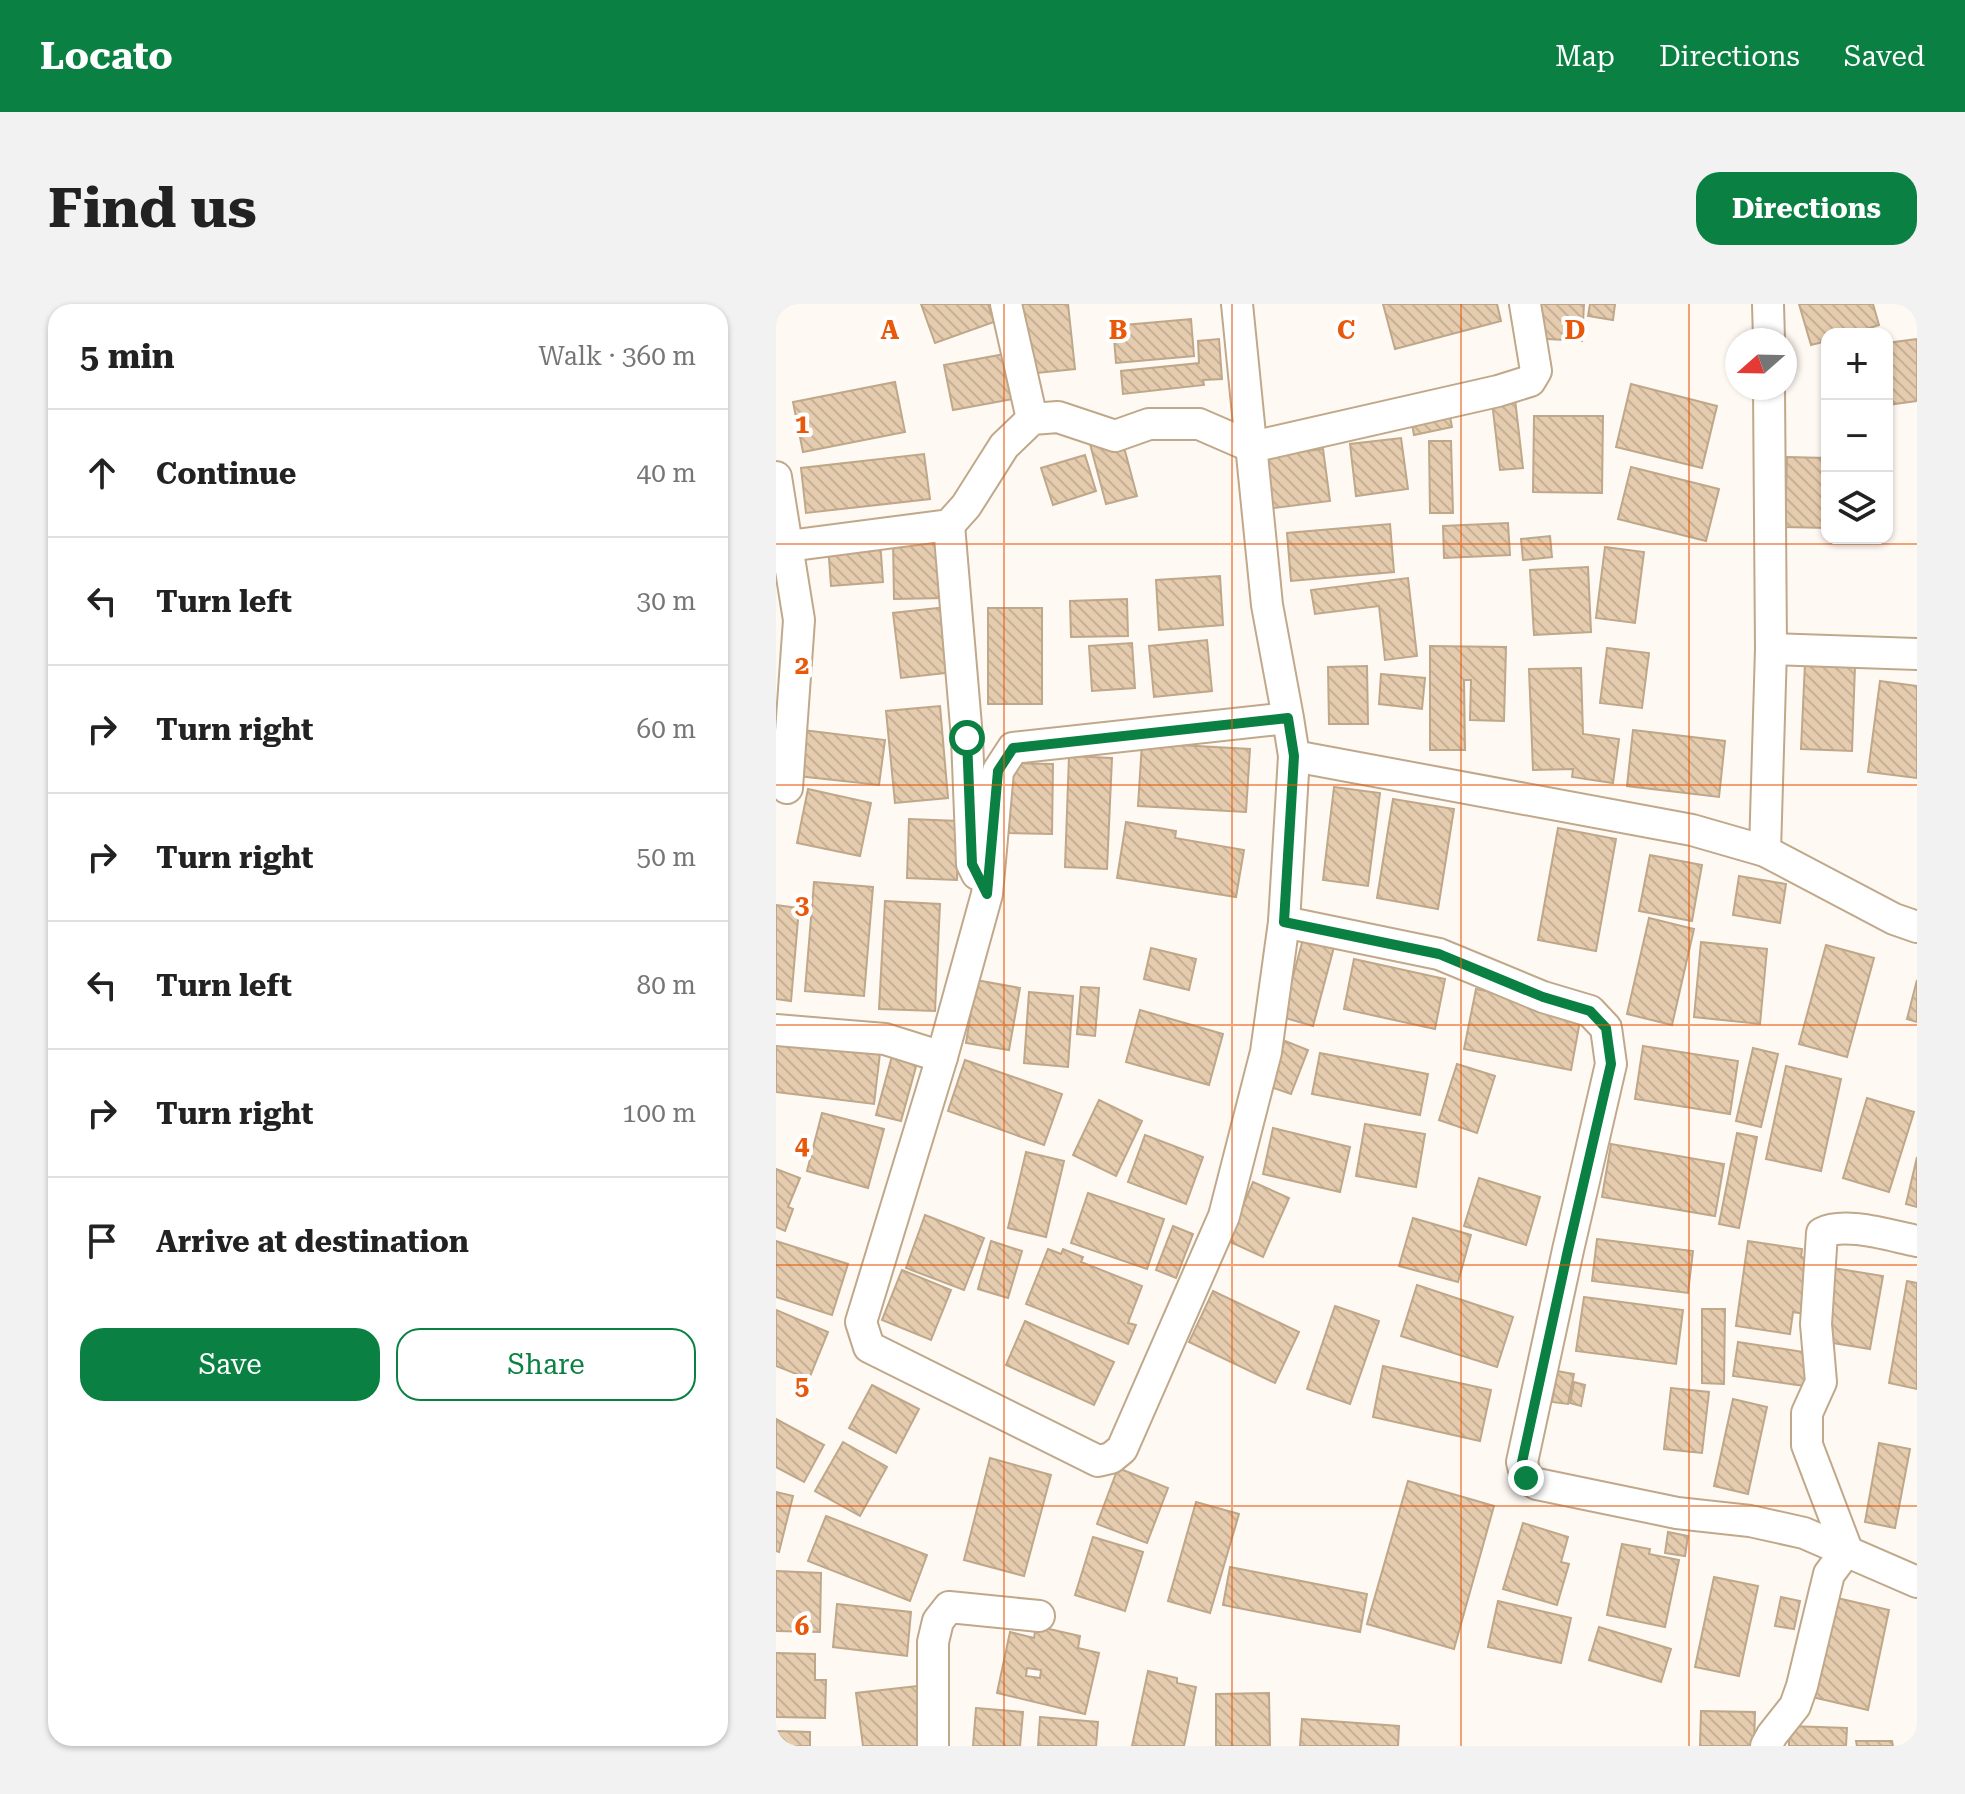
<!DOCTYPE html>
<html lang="en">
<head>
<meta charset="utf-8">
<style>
	:root { --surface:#fff; --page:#f2f2f2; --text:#222; --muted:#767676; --line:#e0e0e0; --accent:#0b8043 }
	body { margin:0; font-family:"Roboto Serif",serif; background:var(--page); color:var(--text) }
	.controls { position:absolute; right:24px; top:24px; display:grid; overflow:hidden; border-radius:16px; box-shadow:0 2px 6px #0004 }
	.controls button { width:72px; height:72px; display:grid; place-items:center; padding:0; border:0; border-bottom:2px solid var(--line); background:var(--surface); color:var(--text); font:40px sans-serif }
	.compass { position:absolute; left:949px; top:24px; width:72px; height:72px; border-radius:50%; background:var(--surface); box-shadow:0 2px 6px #0004; rotate:250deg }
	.stop { position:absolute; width:24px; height:24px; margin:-18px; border:6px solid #0b8043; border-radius:50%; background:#fff }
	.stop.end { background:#0b8043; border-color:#fff; box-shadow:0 2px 8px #0008 }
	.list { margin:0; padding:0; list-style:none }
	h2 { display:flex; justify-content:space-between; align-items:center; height:104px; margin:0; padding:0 32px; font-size:34px }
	h2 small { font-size:26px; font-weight:400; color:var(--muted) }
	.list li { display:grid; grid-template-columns:52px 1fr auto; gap:24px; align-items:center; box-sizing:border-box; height:128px; padding:0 32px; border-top:2px solid var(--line) }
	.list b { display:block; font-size:30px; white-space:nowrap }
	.list em { font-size:26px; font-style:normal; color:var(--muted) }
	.actions { display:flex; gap:16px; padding:24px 32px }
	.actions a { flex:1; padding:18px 0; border:2px solid var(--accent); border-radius:24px; text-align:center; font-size:28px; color:var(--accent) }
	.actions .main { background:var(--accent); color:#fff }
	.icon { flex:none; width:44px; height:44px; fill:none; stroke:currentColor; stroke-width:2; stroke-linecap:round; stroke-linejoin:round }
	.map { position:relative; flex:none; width:1141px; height:1442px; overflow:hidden; border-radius:24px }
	header { display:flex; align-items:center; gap:48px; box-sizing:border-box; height:112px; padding:0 40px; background:var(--accent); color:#fff }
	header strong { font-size:38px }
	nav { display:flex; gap:44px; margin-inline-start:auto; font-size:28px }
	.intro { display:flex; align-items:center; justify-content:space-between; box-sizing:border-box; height:192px; padding:0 48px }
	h1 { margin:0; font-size:56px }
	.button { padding:20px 36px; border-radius:24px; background:var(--accent); color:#fff; font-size:28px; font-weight:700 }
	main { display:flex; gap:48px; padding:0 48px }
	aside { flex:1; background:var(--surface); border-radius:24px; box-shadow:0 2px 6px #0004 }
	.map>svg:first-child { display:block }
</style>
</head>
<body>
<header>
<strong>Locato</strong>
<nav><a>Map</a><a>Directions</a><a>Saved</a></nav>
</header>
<div class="intro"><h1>Find us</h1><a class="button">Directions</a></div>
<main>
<aside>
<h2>5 min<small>Walk · 360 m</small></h2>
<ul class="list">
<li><svg class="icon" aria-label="ahead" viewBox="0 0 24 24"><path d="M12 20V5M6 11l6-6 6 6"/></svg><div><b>Continue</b></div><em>40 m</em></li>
<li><svg class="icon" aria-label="left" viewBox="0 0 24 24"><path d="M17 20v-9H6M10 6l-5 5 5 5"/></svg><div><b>Turn left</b></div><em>30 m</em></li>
<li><svg class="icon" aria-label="right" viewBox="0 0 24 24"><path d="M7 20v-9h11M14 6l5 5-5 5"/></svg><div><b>Turn right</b></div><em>60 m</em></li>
<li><svg class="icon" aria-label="right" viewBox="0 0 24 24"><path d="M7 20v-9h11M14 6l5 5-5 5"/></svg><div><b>Turn right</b></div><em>50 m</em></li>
<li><svg class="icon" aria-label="left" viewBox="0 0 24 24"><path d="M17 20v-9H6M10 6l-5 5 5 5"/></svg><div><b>Turn left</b></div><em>80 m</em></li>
<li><svg class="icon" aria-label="right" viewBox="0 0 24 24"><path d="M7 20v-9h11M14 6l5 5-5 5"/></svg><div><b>Turn right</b></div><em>100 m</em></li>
<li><svg class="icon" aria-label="arrive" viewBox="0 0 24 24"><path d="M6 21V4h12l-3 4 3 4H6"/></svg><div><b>Arrive at destination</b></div></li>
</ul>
<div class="actions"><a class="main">Save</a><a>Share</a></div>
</aside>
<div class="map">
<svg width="1141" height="1442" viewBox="0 0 1141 1442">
	<defs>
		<pattern id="building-back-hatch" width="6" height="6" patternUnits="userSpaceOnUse" patternTransform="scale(2)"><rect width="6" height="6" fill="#e6ccae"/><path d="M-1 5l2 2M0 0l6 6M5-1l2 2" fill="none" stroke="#c6b096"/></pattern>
	</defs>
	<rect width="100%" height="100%" fill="#fef9f3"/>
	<!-- building -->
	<g fill="url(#building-back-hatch)" stroke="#bfa78a" stroke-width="2" fill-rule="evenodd">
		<path d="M 145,0 L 212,0 L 218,18 L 159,39 Z"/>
		<path d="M 243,0 L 292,0 L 299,65 L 251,70 Z"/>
		<path d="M 607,0 L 721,0 L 725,17 L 619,45 Z"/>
		<path d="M 756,0 L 808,0 L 806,37 L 754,34 Z"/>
		<path d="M 814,0 L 839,0 L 837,16 L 812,12 Z"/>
		<path d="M 1023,0 L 1097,0 L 1103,21 L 1074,30 L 1051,30 L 1051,37 L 1035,41 Z"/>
		<path d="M 415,15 L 418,52 L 340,59 L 337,22 Z"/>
		<path d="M 443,35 L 446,75 L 427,76 L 428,81 L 347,90 L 345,67 L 423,59 L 422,37 Z"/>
		<path d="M 1141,35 L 1141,97 L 1111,101 L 1111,39 Z"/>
		<path d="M 229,50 L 237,95 L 177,106 L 168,61 Z"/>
		<path d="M 119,78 L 129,128 L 27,148 L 17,98 Z"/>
		<path d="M 855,80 L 941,102 L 926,164 L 840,143 Z"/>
		<path d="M 739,95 L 747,164 L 724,166 L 716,98 Z"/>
		<path d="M 672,102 L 676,123 L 638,131 L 634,109 Z"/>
		<path d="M 758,112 L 827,112 L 826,189 L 757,188 Z"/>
		<path d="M 345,132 L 361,192 L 330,200 L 314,140 Z"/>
		<path d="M 625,134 L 632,185 L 580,192 L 574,140 Z"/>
		<path d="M 653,137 L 675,137 L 677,209 L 654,209 Z"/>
		<path d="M 547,145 L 554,197 L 490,205 L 483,153 Z"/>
		<path d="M 148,150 L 154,195 L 30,209 L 25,164 Z"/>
		<path d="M 309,151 L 320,187 L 277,201 L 265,164 Z"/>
		<path d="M 1011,153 L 1051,154 L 1051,224 L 1009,223 Z"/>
		<path d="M 1111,156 L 1116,156 L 1114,227 L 1111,226 Z"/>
		<path d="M 855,163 L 943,185 L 930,237 L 842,215 Z"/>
		<path d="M 732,219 L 734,251 L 668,254 L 667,222 Z"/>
		<path d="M 614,220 L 618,268 L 515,277 L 511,229 Z"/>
		<path d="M 774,232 L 776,253 L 747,256 L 745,235 Z"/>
		<path d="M 168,235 L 170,294 L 118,295 L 117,236 Z"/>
		<path d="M 104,236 L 107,278 L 55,282 L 52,240 Z"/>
		<path d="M 829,243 L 868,248 L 859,319 L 820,314 Z"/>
		<path d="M 812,263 L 815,328 L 758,331 L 754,266 Z"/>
		<path d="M 444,272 L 447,321 L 383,326 L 380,276 Z"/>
		<path d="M 632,274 L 641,352 L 609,356 L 603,302 L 539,310 L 535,286 Z"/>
		<path d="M 351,295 L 352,332 L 295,333 L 294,297 Z"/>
		<path d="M 170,303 L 178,368 L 125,374 L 117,309 Z"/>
		<rect x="212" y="304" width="54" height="96"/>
		<path d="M 431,336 L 436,387 L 378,393 L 373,342 Z"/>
		<path d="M 356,339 L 359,384 L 316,387 L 313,342 Z"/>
		<path d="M 654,342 L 730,343 L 728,417 L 694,416 L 695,376 L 688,376 L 689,446 L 654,446 Z"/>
		<path d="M 831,344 L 873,349 L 866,404 L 824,399 Z"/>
		<path d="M 1029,359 L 1079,362 L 1076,447 L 1025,445 Z"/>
		<path d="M 591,362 L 592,420 L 553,420 L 552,363 Z"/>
		<path d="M 805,364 L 807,430 L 843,435 L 837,479 L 796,473 L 797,465 L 757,466 L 753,365 Z"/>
		<path d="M 605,370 L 649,374 L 646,405 L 603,400 Z"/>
		<path d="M 1104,377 L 1141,382 L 1141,474 L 1092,468 Z"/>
		<path d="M 164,402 L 172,494 L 119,499 L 110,407 Z"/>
		<path d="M 27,426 L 109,436 L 103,481 L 22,472 Z"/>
		<path d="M 857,426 L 949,437 L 943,493 L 851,482 Z"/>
		<path d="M 366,439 L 474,445 L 470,508 L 362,502 Z"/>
		<path d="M 293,452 L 336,454 L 331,565 L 289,563 Z"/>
		<path d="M 234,459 L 277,460 L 276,530 L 233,529 Z"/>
		<path d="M 558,483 L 604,489 L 592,582 L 547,576 Z"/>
		<path d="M 32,485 L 95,499 L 84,552 L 21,539 Z"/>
		<path d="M 617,495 L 678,505 L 662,605 L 601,594 Z"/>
		<path d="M 133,515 L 183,517 L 181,576 L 131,574 Z"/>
		<path d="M 350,518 L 400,527 L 399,534 L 468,546 L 460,593 L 341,574 Z"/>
		<path d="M 782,524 L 840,535 L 820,647 L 762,636 Z"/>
		<path d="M 874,551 L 926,561 L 916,617 L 863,607 Z"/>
		<path d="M 963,572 L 1010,580 L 1004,619 L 957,611 Z"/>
		<path d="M 38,578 L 97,583 L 88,692 L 29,687 Z"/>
		<path d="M 109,597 L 164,600 L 159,707 L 103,705 Z"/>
		<path d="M 0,601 L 23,604 L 15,697 L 0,695 Z"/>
		<path d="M 873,614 L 918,625 L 896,721 L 851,710 Z"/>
		<path d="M 527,635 L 558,643 L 537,722 L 506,713 Z"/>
		<path d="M 925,638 L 991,645 L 984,720 L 918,713 Z"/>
		<path d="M 1050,641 L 1098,654 L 1071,753 L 1023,740 Z"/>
		<path d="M 375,644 L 420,655 L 413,686 L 368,675 Z"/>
		<path d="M 578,655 L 669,675 L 659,725 L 568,705 Z"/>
		<path d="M 200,676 L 244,684 L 233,746 L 190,739 Z"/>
		<path d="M 1141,676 L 1141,718 L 1131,715 Z"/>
		<path d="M 305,683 L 323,684 L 319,732 L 301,730 Z"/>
		<path d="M 700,685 L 806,706 L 795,766 L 688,745 Z"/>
		<path d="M 253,688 L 297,692 L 292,763 L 248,759 Z"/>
		<path d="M 364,706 L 447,730 L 433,781 L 350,758 Z"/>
		<path d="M 0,736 L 104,749 L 98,800 L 0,788 Z"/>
		<path d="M 509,737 L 532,746 L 515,790 L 492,782 Z"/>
		<path d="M 867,742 L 962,757 L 954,810 L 859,795 Z"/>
		<path d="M 977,744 L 1002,750 L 985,823 L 960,817 Z"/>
		<path d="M 544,749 L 652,770 L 644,811 L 536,790 Z"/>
		<path d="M 116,752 L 141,759 L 125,817 L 100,811 Z"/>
		<path d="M 189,756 L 286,790 L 268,841 L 172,807 Z"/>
		<path d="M 681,760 L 719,772 L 701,829 L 663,816 Z"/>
		<path d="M 1010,762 L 1065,775 L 1045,867 L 990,855 Z"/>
		<path d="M 1091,794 L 1138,808 L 1113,888 L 1067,874 Z"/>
		<path d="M 323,796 L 366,817 L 340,872 L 297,851 Z"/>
		<path d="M 46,809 L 108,825 L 92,884 L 31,867 Z"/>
		<path d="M 589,820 L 649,830 L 640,883 L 580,872 Z"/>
		<path d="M 497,824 L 574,843 L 564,888 L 487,870 Z"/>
		<path d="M 961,829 L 981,833 L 963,924 L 943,920 Z"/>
		<path d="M 369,831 L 427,853 L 410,900 L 352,878 Z"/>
		<path d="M 835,840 L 948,860 L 939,912 L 826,893 Z"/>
		<path d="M 250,848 L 288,857 L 270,933 L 232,924 Z"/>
		<path d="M 1141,853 L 1141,903 L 1130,900 Z"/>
		<path d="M 0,865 L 24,874 L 12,903 L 17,905 L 9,927 L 0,923 Z"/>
		<path d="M 703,874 L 764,893 L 750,941 L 688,922 Z"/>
		<path d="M 477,878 L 513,894 L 487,953 L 452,937 Z"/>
		<path d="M 312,889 L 388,915 L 371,965 L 295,939 Z"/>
		<path d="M 149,911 L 208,934 L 188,986 L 130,964 Z"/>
		<path d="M 637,914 L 695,931 L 682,978 L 623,962 Z"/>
		<path d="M 397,922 L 417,930 L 400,974 L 380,966 Z"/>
		<path d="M 821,935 L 917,947 L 912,989 L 816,977 Z"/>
		<path d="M 0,937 L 72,960 L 56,1011 L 0,993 Z"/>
		<path d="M 215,937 L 246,947 L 232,994 L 202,985 Z"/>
		<path d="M 972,937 L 1026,945 L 1025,953 L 1043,957 L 1034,1011 L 1017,1008 L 1014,1030 L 960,1022 Z"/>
		<path d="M 272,945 L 285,950 L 287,945 L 307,953 L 305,958 L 366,982 L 352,1019 L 360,1021 L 352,1040 L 250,1000 Z"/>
		<path d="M 1057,964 L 1107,972 L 1094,1045 L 1044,1037 Z"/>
		<path d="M 126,966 L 175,986 L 155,1036 L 106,1016 Z"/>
		<path d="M 1131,977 L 1141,979 L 1141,1085 L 1113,1079 Z"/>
		<path d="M 641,981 L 737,1013 L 721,1063 L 625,1032 Z"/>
		<path d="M 437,987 L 523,1028 L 499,1079 L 413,1038 Z"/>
		<path d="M 808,993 L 907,1006 L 900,1060 L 800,1047 Z"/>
		<path d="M 559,1002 L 603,1017 L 574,1100 L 531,1085 Z"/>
		<path d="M 926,1005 L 949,1005 L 948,1080 L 926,1079 Z"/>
		<path d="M 0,1006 L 52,1028 L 33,1075 L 0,1062 Z"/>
		<path d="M 249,1017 L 338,1058 L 318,1101 L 230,1061 Z"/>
		<path d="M 962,1038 L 1034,1049 L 1029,1082 L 957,1072 Z"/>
		<path d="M 607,1062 L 715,1086 L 704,1137 L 597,1113 Z"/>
		<path d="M 781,1067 L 798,1070 L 792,1100 L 776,1098 Z"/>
		<path d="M 798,1078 L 809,1081 L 805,1102 L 794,1099 Z"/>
		<path d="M 96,1081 L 143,1105 L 120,1149 L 73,1124 Z"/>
		<path d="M 895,1084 L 933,1088 L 926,1149 L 888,1145 Z"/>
		<path d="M 957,1095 L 991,1103 L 972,1190 L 938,1182 Z"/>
		<path d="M 0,1115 L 48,1141 L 28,1178 L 0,1163 Z"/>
		<path d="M 67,1138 L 111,1163 L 84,1212 L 39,1187 Z"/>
		<path d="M 1103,1139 L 1134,1145 L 1119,1224 L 1089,1218 Z"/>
		<path d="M 214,1154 L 275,1171 L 248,1272 L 188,1256 Z"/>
		<path d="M 342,1164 L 392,1184 L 371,1239 L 321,1220 Z"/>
		<path d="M 632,1177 L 718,1202 L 678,1345 L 591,1320 Z"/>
		<path d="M 0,1188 L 17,1192 L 3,1248 L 0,1247 Z"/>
		<path d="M 420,1198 L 463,1210 L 434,1309 L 392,1297 Z"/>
		<path d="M 50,1212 L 151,1251 L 134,1297 L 32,1257 Z"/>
		<path d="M 747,1219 L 792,1233 L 785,1258 L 793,1260 L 781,1301 L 727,1285 Z"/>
		<path d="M 892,1228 L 912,1232 L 909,1252 L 889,1249 Z"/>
		<path d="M 317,1233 L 367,1248 L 349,1307 L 299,1291 Z"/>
		<path d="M 846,1240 L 874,1245 L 873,1250 L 903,1256 L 889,1323 L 831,1311 Z"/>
		<path d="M 454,1263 L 591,1290 L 584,1328 L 447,1301 Z"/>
		<path d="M 0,1267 L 45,1269 L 44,1328 L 0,1327 Z"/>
		<path d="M 938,1273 L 982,1282 L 963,1372 L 919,1363 Z"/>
		<path d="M 1005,1293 L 1024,1297 L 1018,1325 L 999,1322 Z"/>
		<path d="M 1057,1293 L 1113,1306 L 1092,1406 L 1036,1393 Z"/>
		<path d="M 722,1297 L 795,1314 L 785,1359 L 712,1343 Z"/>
		<path d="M 61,1300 L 135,1308 L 131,1352 L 57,1343 Z"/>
		<path d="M 260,1322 L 304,1332 L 302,1344 L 323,1349 L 309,1410 L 221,1389 L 234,1328 L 258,1334 ZM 251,1364 L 265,1366 L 264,1374 L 250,1372 Z"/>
		<path d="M 823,1323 L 895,1345 L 885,1378 L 813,1356 Z"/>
		<path d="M 0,1349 L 39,1350 L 39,1376 L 50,1376 L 49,1414 L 0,1413 Z"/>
		<path d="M 372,1367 L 401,1374 L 401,1379 L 420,1383 L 408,1442 L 356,1442 Z"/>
		<path d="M 141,1382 L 149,1442 L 87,1442 L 80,1389 Z"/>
		<path d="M 493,1389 L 494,1442 L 440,1442 L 440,1390 Z"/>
		<path d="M 200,1404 L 247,1408 L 244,1442 L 197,1442 Z"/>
		<path d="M 925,1407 L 979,1408 L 978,1442 L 924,1442 Z"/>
		<path d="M 264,1413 L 322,1418 L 320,1442 L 262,1442 Z"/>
		<path d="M 526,1415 L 623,1422 L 622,1442 L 524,1442 Z"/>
		<path d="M 1013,1422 L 1071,1424 L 1070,1442 L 1013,1442 Z"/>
		<path d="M 0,1427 L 34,1428 L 34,1442 L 0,1442 Z"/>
		<path d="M 1080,1437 L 1116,1437 L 1117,1442 L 1081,1442 Z"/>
	</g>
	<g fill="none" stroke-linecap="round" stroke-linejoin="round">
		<!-- street casing -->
		<g stroke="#c0a88a" stroke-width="34">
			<g id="street">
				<path d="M 230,0 L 256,115"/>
				<path d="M 461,0 L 491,301 L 512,414 L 518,452 L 508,618 L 490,748 L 448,912 L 346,1145 L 335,1154 L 322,1157 L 93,1043 L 85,1018 L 166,753 L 211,590 L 222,467 L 237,444 L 512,414"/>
				<path d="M 992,0 L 993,36"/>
				<path d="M 0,173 L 23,316 L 11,484"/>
				<path d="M 173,221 L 191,434 L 196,560 L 201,570"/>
				<path d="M 0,245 L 12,242 L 173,221 L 190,202 L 228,142 L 256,115 L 282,113 L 339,132 L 373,120 L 423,120 L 476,143 L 722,87 L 754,77 L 760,67 L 749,0"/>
				<path d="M 995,345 L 1141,350"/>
				<path d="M 518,452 L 916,526 L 989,547 L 1118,615 L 1141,623"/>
				<path d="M 989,547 L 995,345 L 993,84"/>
				<path d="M 508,618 L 663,650 L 767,693 L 814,707 L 830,724 L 835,760 L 792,946 L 746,1158 L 750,1174 L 761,1180 L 901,1209 L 974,1217 L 1028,1229 L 1141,1278"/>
				<path d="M 0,726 L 109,735 L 166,753"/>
				<path d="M 157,1442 L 157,1338 L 162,1317 L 173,1303 L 263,1312"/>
				<path d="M 990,1442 L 996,1431 L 1019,1402 L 1026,1382 L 1053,1270 L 1071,1246 L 1031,1141 L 1031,1109 L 1045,1078 L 1040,1020 L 1046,929 C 1069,917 1115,932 1141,937"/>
			</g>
		</g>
		<!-- street -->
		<use href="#street" stroke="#fff" stroke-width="30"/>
	</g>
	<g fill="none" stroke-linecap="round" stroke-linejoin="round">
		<!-- route -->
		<path stroke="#0b8043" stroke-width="10" d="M 191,434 L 196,560 L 211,590 L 222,467 L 237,444 L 512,414 L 518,452 L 508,618 L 663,650 L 767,693 L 814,707 L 830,724 L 835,760 L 792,946 L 746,1158 L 750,1174"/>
	</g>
	<!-- grid -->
	<path fill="none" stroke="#e8590c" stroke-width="2" stroke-opacity="0.55" d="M 228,0 L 228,1442M 456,0 L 456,1442M 685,0 L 685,1442M 913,0 L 913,1442M 0,240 L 1141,240M 0,481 L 1141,481M 0,721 L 1141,721M 0,961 L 1141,961M 0,1202 L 1141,1202"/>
	<g font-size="26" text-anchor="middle" font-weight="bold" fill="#e8590c" stroke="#fff" stroke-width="8" stroke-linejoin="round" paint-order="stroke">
		<text x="114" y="35">A</text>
		<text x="342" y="35">B</text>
		<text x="570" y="35">C</text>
		<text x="799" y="35">D</text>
		<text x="26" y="129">1</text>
		<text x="26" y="370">2</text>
		<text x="26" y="610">3</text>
		<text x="26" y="850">4</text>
		<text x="26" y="1091">5</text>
		<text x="26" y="1331">6</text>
	</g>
</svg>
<div class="controls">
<button>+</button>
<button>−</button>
<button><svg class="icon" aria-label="layers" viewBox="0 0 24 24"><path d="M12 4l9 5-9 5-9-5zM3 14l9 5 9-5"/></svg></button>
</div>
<svg class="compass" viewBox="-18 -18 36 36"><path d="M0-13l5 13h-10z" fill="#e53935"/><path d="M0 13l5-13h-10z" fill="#767676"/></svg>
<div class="stop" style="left:191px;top:434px"></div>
<div class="stop end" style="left:750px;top:1174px"></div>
</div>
</main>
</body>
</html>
